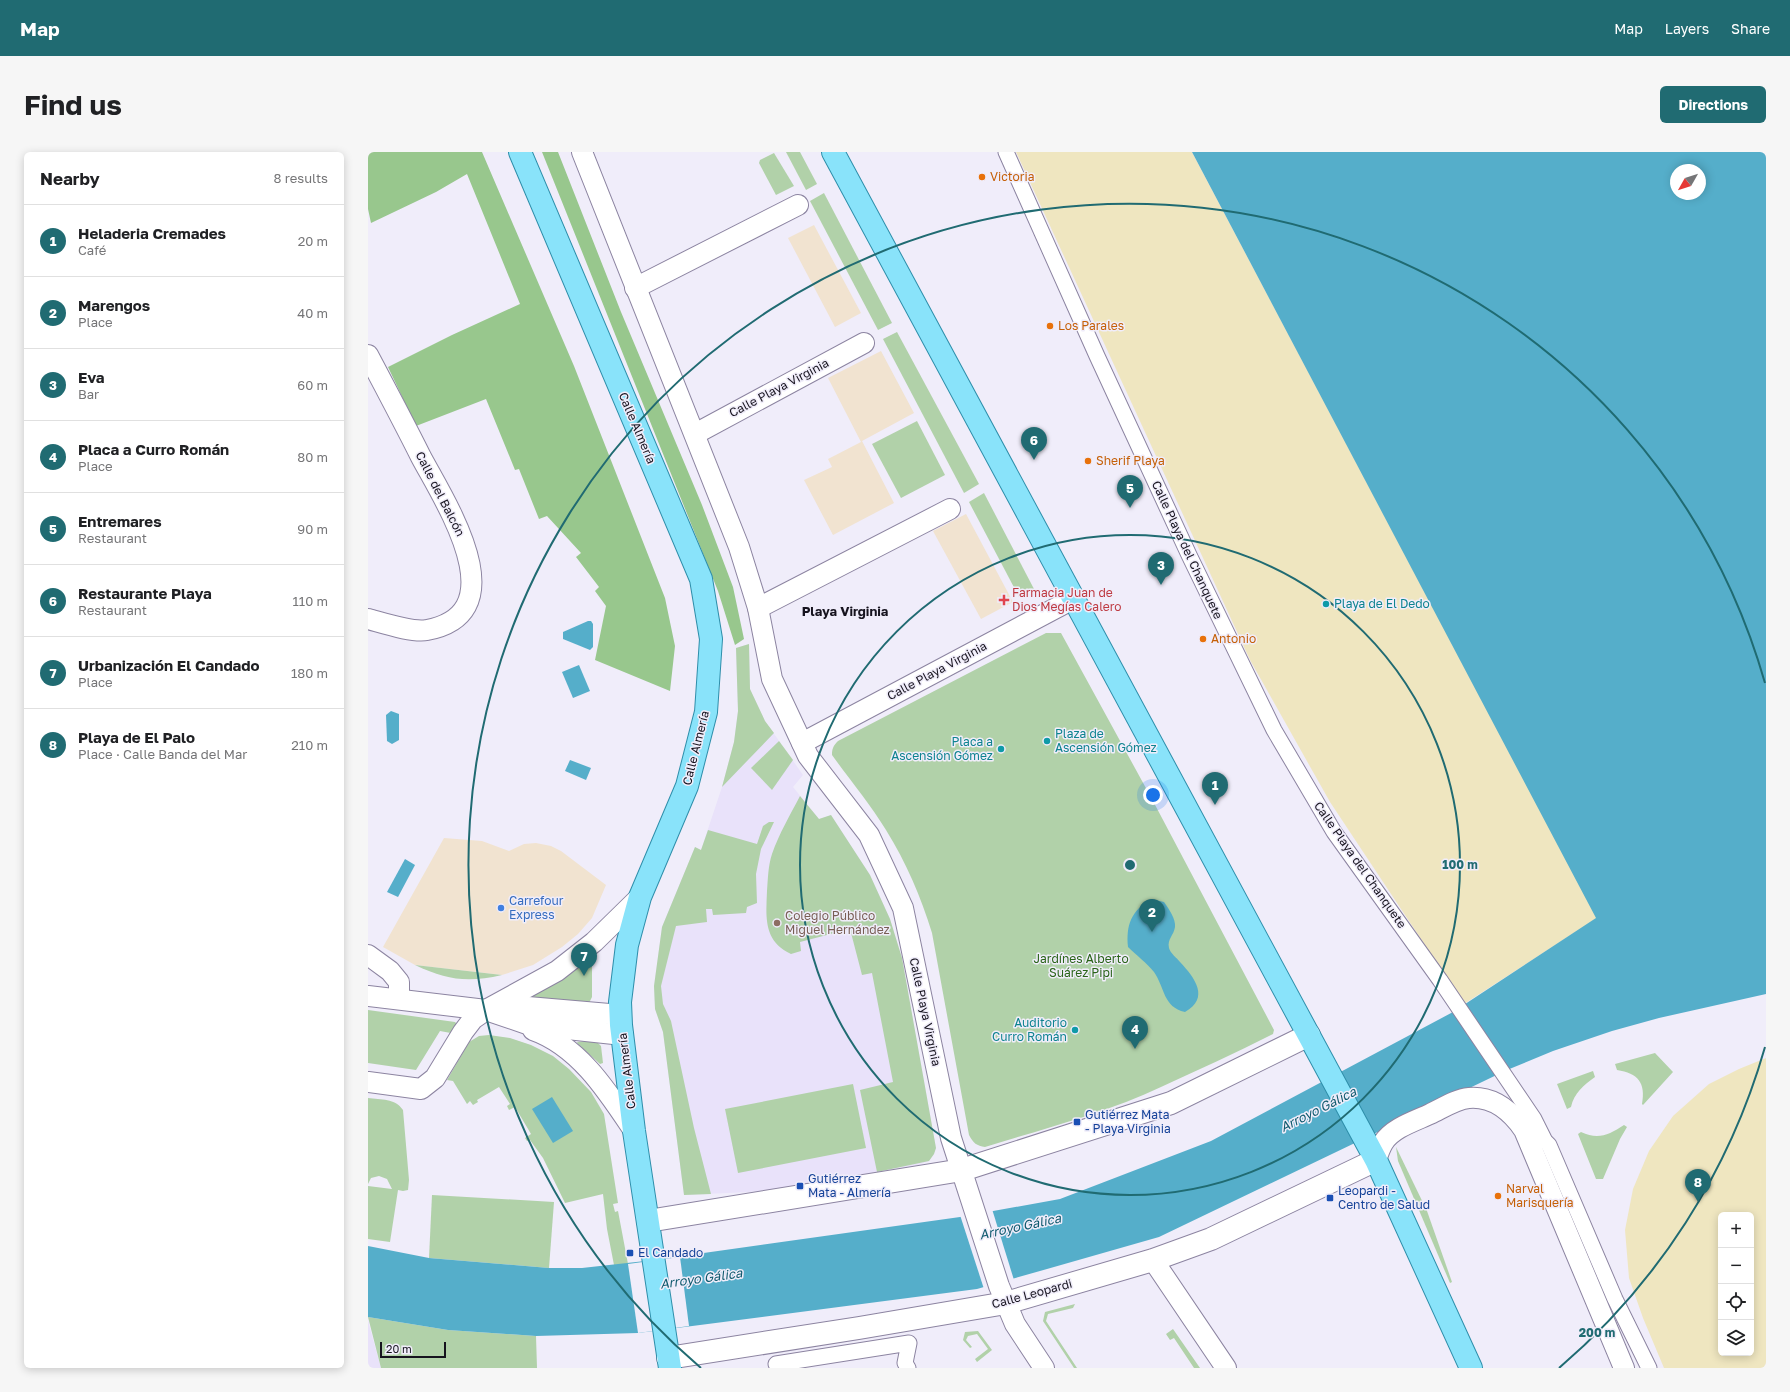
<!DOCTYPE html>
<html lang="en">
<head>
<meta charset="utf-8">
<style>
	:root { --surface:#fff; --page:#f6f6f6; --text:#202124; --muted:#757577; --line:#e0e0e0; --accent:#206b72 }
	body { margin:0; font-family:"Golos Text",sans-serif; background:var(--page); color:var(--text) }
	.controls { position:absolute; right:12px; bottom:12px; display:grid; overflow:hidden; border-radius:6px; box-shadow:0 2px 10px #0003 }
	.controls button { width:36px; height:36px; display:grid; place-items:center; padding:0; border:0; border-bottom:1px solid var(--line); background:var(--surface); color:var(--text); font:20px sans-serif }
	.compass { position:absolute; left:1302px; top:12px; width:36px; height:36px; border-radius:50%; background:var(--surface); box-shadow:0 2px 10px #0003; rotate:231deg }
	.scale { position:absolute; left:12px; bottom:10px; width:66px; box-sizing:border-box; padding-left:4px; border:2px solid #16131e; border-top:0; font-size:11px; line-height:14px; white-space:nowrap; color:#16131e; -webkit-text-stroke:3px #f0edfa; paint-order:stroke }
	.you { position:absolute; left:785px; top:643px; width:14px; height:14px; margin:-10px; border:3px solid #fff; border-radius:50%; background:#1a73e8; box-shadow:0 0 0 6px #1a73e833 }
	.badge { display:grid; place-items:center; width:26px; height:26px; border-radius:50%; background:var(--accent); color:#fff; font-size:13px; font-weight:700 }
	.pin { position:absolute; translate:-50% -33px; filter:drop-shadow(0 1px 2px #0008) }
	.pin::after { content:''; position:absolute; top:21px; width:14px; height:12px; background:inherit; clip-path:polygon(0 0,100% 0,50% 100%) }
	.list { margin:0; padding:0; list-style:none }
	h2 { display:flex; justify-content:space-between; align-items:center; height:52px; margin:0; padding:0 16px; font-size:17px }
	h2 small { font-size:13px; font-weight:400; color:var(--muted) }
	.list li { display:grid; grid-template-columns:26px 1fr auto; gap:12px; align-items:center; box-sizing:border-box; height:72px; padding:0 16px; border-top:1px solid var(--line) }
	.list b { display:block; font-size:15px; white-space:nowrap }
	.list p { margin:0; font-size:13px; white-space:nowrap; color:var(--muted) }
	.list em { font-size:13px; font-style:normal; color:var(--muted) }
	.icon { flex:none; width:22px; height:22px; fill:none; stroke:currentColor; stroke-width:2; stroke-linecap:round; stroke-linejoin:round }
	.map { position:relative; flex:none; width:1398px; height:1216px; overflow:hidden; border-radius:6px }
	header { display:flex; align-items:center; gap:24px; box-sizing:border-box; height:56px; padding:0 20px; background:var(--accent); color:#fff }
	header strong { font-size:19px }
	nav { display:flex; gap:22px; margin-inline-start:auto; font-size:14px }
	.intro { display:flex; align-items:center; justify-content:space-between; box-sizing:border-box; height:96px; padding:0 24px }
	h1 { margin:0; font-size:28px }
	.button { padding:10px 18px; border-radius:6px; background:var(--accent); color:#fff; font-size:14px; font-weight:700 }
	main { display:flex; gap:24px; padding:0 24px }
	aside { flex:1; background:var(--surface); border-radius:6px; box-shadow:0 2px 10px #0003 }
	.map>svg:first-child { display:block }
</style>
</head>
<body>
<header>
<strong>Map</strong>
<nav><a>Map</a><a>Layers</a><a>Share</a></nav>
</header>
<div class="intro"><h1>Find us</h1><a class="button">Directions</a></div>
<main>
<aside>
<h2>Nearby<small>8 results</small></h2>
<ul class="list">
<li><span class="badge">1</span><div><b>Heladeria Cremades</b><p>Café</p></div><em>20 m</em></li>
<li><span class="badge">2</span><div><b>Marengos</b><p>Place</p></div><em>40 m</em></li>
<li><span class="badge">3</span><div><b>Eva</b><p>Bar</p></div><em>60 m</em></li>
<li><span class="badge">4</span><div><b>Placa a Curro Román</b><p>Place</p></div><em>80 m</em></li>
<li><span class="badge">5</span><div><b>Entremares</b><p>Restaurant</p></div><em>90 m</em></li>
<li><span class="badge">6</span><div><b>Restaurante Playa</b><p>Restaurant</p></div><em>110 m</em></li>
<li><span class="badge">7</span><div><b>Urbanización El Candado</b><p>Place</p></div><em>180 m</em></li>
<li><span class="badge">8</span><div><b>Playa de El Palo</b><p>Place · Calle Banda del Mar</p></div><em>210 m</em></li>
</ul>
</aside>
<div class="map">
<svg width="1398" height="1216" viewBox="0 0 1398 1216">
	<rect width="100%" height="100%" fill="#f0edfa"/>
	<!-- commercial -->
	<g fill="#f1e3d0">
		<path d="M 446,73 L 493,161 L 467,175 L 420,86 Z"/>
		<path d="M 513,199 L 546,261 L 494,289 L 526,351 L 465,383 L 436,328 L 464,315 L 460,307 L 493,290 L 460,226 Z"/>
		<path d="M 598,362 L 645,450 L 613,467 L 565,379 Z"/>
		<path d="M 76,686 L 114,689 L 141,699 L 156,692 L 168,691 L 183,694 L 193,699 L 238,733 L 224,766 L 210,782 L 194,795 L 165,813 L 134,823 L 47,813 L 15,795 Z"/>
	</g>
	<!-- built -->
	<g fill="#e9e2fa">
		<path d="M 381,492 L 382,537 L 397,569 L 435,623 L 425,635 L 451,667 L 463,663 L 502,723 L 522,767 L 534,806 L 568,996 L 566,1002 L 561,1009 L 553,1012 L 431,1035 L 381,1040 L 316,1043 L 295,880 L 287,857 L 286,834 L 294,775 L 327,695 L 333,698 L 354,635 L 366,590 L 370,559 L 368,496 Z"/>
		<path d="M 0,1169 L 13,1216 L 0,1216 Z"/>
	</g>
	<!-- green -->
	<g fill="#b1d1a9">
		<path d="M 418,0 L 432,0 L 449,32 L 438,38 Z"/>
		<path d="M 406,1 L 426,34 L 408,43 L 391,11 L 392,8 Z"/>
		<path d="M 456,41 L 524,171 L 510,178 L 442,49 Z"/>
		<path d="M 529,180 L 611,332 L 596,341 L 515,187 Z"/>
		<path d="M 549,269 L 577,323 L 533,346 L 504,292 Z"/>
		<path d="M 616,341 L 666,437 L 651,445 L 601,350 Z"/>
		<path d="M 678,481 L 693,481 L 785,649 L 906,878 L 905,882 C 868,901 830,918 793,935 C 738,961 675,977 617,995 C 609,994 605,991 601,983 L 564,781 C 553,745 538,710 518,678 C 502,652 482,628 464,603 C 464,597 465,594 470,589 Z"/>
		<path d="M 381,492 L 382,537 L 397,569 L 406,581 L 354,635 L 366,590 L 370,559 L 368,496 Z"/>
		<path d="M 411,589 L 425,608 L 404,638 L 383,616 Z"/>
		<path d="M 432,644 L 451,667 L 463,663 L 502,723 L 522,767 L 534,806 L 568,996 L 566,1002 L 561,1009 L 509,1020 L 492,938 L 525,930 L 504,821 L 494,823 L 482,777 L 432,790 L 433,799 L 423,802 C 395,789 398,765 399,739 C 400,727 400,714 404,702 C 411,682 422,663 432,644 Z"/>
		<path d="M 401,670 L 406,670 L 393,697 L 388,722 L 389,751 L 379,755 L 378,761 L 345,763 L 344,757 L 338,757 L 339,770 L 308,774 L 293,834 L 295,852 L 303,869 L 326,976 L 343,1042 L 316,1043 L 295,880 L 287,857 L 286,834 L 294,775 L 327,695 L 333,698 L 340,678 L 389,692 L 395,674 Z"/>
		<path d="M 222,809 L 224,812 L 224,845 L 221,851 L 159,846 Z"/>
		<path d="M 47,813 L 134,823 C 99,831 79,828 47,813 Z"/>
		<path d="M 0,858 L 87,870 L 90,873 L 88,882 L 72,879 L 48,918 L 0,911 Z"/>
		<path d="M 121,883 L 142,886 L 163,893 L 185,904 L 201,917 L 223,940 L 236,962 L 250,1051 L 245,1052 L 247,1060 L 250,1059 L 260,1112 L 246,1113 L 239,1077 L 235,1042 L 197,1051 L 175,1006 L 162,988 L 159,989 L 157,986 L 163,982 L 147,955 L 141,958 L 139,954 L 142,952 L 131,935 L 109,948 L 110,950 L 105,953 L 102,949 L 99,952 L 85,929 L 79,928 L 101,890 L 111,884 Z"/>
		<path d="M 227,888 L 233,894 L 235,911 L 232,912 L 210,892 L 209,890 Z"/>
		<path d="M 1287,901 L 1305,920 L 1275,953 L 1274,952 C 1278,931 1270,921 1249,918 L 1247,912 Z"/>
		<path d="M 1225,919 L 1227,925 C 1216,933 1206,941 1203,955 L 1199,957 L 1189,932 Z"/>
		<path d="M 485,932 L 498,996 L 370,1021 L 357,957 Z"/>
		<path d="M 0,946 C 13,948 27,946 35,958 L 41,1028 L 40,1038 L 35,1039 L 30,1038 L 22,1090 L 0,1087 L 0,1034 L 24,1037 L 19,1027 L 11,1024 L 3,1026 L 0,1032 Z"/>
		<path d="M 1256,973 L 1259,975 L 1252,987 L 1235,1027 L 1228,1027 L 1210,982 L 1213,980 C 1230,988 1241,983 1256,973 Z"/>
		<path d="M 1028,995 L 1059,1059 L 1084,1130 L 1082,1131 L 1030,1009 Z"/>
		<path d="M 64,1043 L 186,1050 L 181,1116 L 61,1106 Z"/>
		<path d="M 707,1152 L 705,1156 L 680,1162 L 678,1169 L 709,1216 L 706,1216 L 675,1169 L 677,1160 Z"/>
		<path d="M 0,1165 L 80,1178 L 168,1184 L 169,1216 L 13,1216 Z"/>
		<path d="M 805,1177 L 832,1216 L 826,1216 L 806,1186 L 802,1188 L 798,1182 Z"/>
		<path d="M 610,1179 L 624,1198 L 609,1210 L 607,1207 L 620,1197 L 609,1182 L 600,1184 L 598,1188 L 604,1195 L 602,1196 L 595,1188 L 597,1180 Z"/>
	</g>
	<!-- forest -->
	<g fill="#98c78d">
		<path d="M 0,0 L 114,0 L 206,214 L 297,446 L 307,494 L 302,539 L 227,508 L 238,454 L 227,439 L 231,435 L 208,405 L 213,401 L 179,364 L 171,367 L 151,317 L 147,318 L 118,247 L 48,274 L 20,215 L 84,183 L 152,152 L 99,22 L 68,40 L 3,71 L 0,57 Z"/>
		<path d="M 174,0 L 190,0 L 253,160 L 334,353 L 365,435 L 376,487 L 367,493 L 350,439 Z"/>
	</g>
	<!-- sand -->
	<g fill="#efe6c0" fill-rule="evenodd">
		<path d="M 648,0 L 824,0 L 1229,766 L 1096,852 L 962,650 L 882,508 Z"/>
		<path d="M 1398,906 L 1398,1216 L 1296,1216 L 1275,1166 L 1261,1126 L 1257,1078 L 1265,1037 L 1281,999 L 1305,964 L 1341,932 L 1371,917 ZM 1353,1063 L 1383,1063 L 1383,1201 L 1353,1201 Z"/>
	</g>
	<!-- water -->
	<g fill="#55aeca" fill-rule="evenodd">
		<path d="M 824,0 L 1398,0 L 1398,842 L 1291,866 L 1244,879 L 1185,899 L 1139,918 L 791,1085 L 609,1137 L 270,1181 L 168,1184 L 80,1178 L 0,1165 L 0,1094 L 61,1106 L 181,1116 L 214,1116 L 286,1108 L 592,1065 L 692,1047 L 843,989 L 1085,860 L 1228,766 ZM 1308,18 L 1332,18 L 1332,42 L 1308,42 Z"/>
		<path d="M 220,469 L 223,469 L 225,472 L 225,495 L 222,498 L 195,487 L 195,480 Z"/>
		<path d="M 211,513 L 222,539 L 205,546 L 194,520 Z"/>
		<path d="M 23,559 L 31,562 L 31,588 L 24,592 L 19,589 L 18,563 Z"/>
		<path d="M 202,608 L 223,616 L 218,628 L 197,619 Z"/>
		<path d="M 37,707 L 47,713 L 30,745 L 19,740 Z"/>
		<path d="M 783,747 L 796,750 C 801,757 808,767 807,775 C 806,783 799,787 801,796 C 802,801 809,806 812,810 C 827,826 842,846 817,860 C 795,855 797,836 786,820 C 779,811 768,803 760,795 C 758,773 763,759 783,747 Z"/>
		<path d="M 184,945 L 205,979 L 185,991 L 164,957 Z"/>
	</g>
	<!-- pier -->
	<g fill="#f0edfa">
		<path d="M 624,1057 L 646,1128 L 616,1137 L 592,1063 Z"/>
		<path d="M 312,1105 L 321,1174 L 270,1181 L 260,1112 Z"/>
	</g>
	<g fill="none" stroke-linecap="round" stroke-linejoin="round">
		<!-- pedestrian casing -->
		<g stroke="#8c84a1" stroke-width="17">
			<g id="pedestrian">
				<path d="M 638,0 L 729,204 L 821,403 L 906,578 L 966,680 L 1072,828 L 1166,967 L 1177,989 L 1181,993 L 1247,1147 L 1281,1216"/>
				<path d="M 411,1216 L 408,1212 L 541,1191 L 537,1211 L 540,1216"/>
			</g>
		</g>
		<!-- minor casing -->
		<g stroke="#8c84a1" stroke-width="22">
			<g id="minor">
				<path d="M 214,0 L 371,395 L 390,456 L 404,527 L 440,604 L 501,683 L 535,756 L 583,986 L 631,1134 L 647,1172 L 676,1216"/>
				<path d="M 267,136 L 430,53"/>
				<path d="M 0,203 C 18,237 36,271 53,305 C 77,350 150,461 59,478 C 45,481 15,471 0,467"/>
				<path d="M 327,282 L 496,191"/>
				<path d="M 390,456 L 582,357"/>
				<path d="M 434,591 L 705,447"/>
				<path d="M 0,803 L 22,819 L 31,830 L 31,847"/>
				<path d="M 0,844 L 118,858 L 162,873 L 255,883"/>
				<path d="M 128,856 L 148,854 L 253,863"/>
				<path d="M 165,878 C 211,894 240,940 266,979"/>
				<path d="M 0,930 L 53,937 L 67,926 L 95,880 L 105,867 L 118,858 L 189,819 L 226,790 L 272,745"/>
				<path d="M 1008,1008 C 1010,1002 1012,996 1015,991 C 1024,976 1047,969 1062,962 C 1073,957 1088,947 1101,946 C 1126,944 1143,959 1156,978 L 1256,1216"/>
				<path d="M 785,1108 L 858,1216"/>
			</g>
		</g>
		<!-- tertiary casing -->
		<g stroke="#8c84a1" stroke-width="24">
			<g id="tertiary">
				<path d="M 280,1069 L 594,1018 L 803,951 L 941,883"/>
				<path d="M 300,1206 L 491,1176 L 638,1151 L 785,1108 L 843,1087 L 1008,1008"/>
			</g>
		</g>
		<!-- primary casing -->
		<g stroke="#2e8eaa" stroke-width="24">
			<g id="primary">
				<path d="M 152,0 L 333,427 L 343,487 L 338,560 L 319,634 L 272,745 L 259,793 L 252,850 L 253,873 L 266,979 L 302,1216"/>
				<path d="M 465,0 L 1008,1008 L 1103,1216"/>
			</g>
		</g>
		<!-- pedestrian -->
		<use href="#pedestrian" stroke="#fff" stroke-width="15"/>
		<!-- minor -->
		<use href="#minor" stroke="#fff" stroke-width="20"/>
		<!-- tertiary -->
		<use href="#tertiary" stroke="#fff" stroke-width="22"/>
		<!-- primary -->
		<use href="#primary" stroke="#89e3fa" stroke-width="22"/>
	</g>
	<!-- distance rings -->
	<g fill="none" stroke="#206b72" stroke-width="2">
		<circle cx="762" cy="713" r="330"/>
		<path d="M1397 895A661 661 0 0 1 1191 1216M333 1216A661 661 0 1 1 1397 531"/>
	</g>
	<!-- markers -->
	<g fill="#e8710a" stroke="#f0edfa" stroke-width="1.5">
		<circle cx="614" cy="25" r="4"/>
		<circle cx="682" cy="174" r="4"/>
		<circle cx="720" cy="309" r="4"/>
		<circle cx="835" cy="487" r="4"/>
		<circle cx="1130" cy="1044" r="4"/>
	</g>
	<path fill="#e0444e" stroke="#f0edfa" stroke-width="1.5" d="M634 442h4v4h4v4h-4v4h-4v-4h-4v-4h4z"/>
	<g fill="#0f9aa8" stroke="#f0edfa" stroke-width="1.5">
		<circle cx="958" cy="452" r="4"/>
		<circle cx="679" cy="589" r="4"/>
		<circle cx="633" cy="597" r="4"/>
		<circle cx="707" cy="878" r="4"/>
	</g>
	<circle fill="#3f7fe0" stroke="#f0edfa" stroke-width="1.5" cx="133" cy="756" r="4"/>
	<circle fill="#8d6e63" stroke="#f0edfa" stroke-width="1.5" cx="409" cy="771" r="4"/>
	<g fill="#1a4fb4" stroke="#f0edfa" stroke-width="1.5">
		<rect x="705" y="966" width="8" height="8" rx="2"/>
		<rect x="428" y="1030" width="8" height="8" rx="2"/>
		<rect x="958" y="1042" width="8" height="8" rx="2"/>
		<rect x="258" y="1097" width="8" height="8" rx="2"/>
	</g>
	<g text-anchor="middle" stroke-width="3" stroke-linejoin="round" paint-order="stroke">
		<!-- food labels -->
		<g font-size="12" fill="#c56008" stroke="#f0edfa" text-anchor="start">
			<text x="622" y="29">Victoria</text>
			<text x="690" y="178">Los Parales</text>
			<text x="728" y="313">Sherif Playa</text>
			<text x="843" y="491">Antonio</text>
			<text x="1138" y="1041">Narval<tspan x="1138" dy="14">Marisquería</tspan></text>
		</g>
		<!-- street labels -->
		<g font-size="12" fill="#16131e" stroke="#f0edfa">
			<text transform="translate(411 236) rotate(-28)" y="4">Calle Playa Virginia</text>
			<text transform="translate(269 276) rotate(67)" y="4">Calle Almería</text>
			<text transform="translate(72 342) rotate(63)" y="4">Calle del Balcón</text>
			<text transform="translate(819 398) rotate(65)" y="4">Calle Playa del Chanquete</text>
			<text transform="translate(569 519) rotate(-28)" y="4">Calle Playa Virginia</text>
			<text transform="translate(328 596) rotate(-76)" y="4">Calle Almería</text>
			<text transform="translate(992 713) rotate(55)" y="4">Calle Playa del Chanquete</text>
			<text transform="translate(557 860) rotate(78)" y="4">Calle Playa Virginia</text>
			<text transform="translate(259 919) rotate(-97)" y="4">Calle Almería</text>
			<text transform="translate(664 1142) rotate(-15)" y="4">Calle Leopardi</text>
		</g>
		<!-- health labels -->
		<g font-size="12" fill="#be3a42" stroke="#f0edfa" text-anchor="start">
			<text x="644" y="445">Farmacia Juan de<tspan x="644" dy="14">Dios Megías Calero</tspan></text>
		</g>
		<!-- culture labels -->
		<g font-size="12" fill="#0d838f" stroke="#f0edfa" text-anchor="start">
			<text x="966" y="456">Playa de El Dedo</text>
			<text x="687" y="586">Plaza de<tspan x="687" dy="14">Ascensión Gómez</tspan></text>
			<text x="625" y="594" text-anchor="end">Placa a<tspan x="625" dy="14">Ascensión Gómez</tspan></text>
			<text x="699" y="875" text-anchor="end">Auditorio<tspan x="699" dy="14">Curro Román</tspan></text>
		</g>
		<!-- shop labels -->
		<g font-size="12" fill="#366cbe" stroke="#f0edfa" text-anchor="start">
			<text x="141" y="753">Carrefour<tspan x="141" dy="14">Express</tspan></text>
		</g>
		<!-- education labels -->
		<g font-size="12" fill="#785e54" stroke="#f0edfa" text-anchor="start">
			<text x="417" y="768">Colegio Público<tspan x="417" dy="14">Miguel Hernández</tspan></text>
		</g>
		<!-- park labels -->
		<g font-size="12" fill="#296418" stroke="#f0edfa">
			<text x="713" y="811">Jardínes Alberto<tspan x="713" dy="14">Suárez Pipi</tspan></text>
		</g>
		<!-- transit labels -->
		<g font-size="12" fill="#164399" stroke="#f0edfa" text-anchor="start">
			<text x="717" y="967">Gutiérrez Mata<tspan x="717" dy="14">- Playa Virginia</tspan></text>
			<text x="440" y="1031">Gutiérrez<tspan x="440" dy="14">Mata - Almería</tspan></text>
			<text x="970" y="1043">Leopardi -<tspan x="970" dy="14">Centro de Salud</tspan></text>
			<text x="270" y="1105">El Candado</text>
		</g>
		<!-- neighbourhood labels -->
		<g font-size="13" font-weight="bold" fill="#16131e" stroke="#f0edfa">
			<text x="477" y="464">Playa Virginia</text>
		</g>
		<!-- water labels -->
		<g font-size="13" font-style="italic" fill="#0f5a6e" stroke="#f0edfa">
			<text transform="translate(950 957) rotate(-27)" y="5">Arroyo Gálica</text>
			<text transform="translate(652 1074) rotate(-12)" y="5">Arroyo Gálica</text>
			<text transform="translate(333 1126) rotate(-8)" y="5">Arroyo Gálica</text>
		</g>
	</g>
	<circle cx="762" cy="713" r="6" fill="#206b72" stroke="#f0edfa" stroke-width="2"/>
	<g font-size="12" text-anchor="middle" font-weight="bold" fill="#206b72" stroke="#f0edfa" stroke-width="3" stroke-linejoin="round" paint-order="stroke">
		<text x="1092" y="717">100 m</text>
		<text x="1229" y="1185">200 m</text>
	</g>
</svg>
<div class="controls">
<button>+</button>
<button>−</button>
<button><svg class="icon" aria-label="locate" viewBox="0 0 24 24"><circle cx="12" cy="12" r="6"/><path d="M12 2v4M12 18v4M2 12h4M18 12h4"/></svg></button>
<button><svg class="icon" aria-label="layers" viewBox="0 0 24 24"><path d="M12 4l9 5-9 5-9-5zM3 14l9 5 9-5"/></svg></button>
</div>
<svg class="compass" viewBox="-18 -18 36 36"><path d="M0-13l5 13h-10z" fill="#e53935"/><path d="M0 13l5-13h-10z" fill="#757577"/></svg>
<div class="scale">20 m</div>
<div class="you"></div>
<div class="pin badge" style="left:847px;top:653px">1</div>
<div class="pin badge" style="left:784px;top:780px">2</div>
<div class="pin badge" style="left:793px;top:433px">3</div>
<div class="pin badge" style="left:767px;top:897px">4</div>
<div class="pin badge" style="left:762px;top:356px">5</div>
<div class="pin badge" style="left:666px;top:308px">6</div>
<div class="pin badge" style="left:216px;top:824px">7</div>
<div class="pin badge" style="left:1330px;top:1050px">8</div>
</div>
</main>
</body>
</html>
